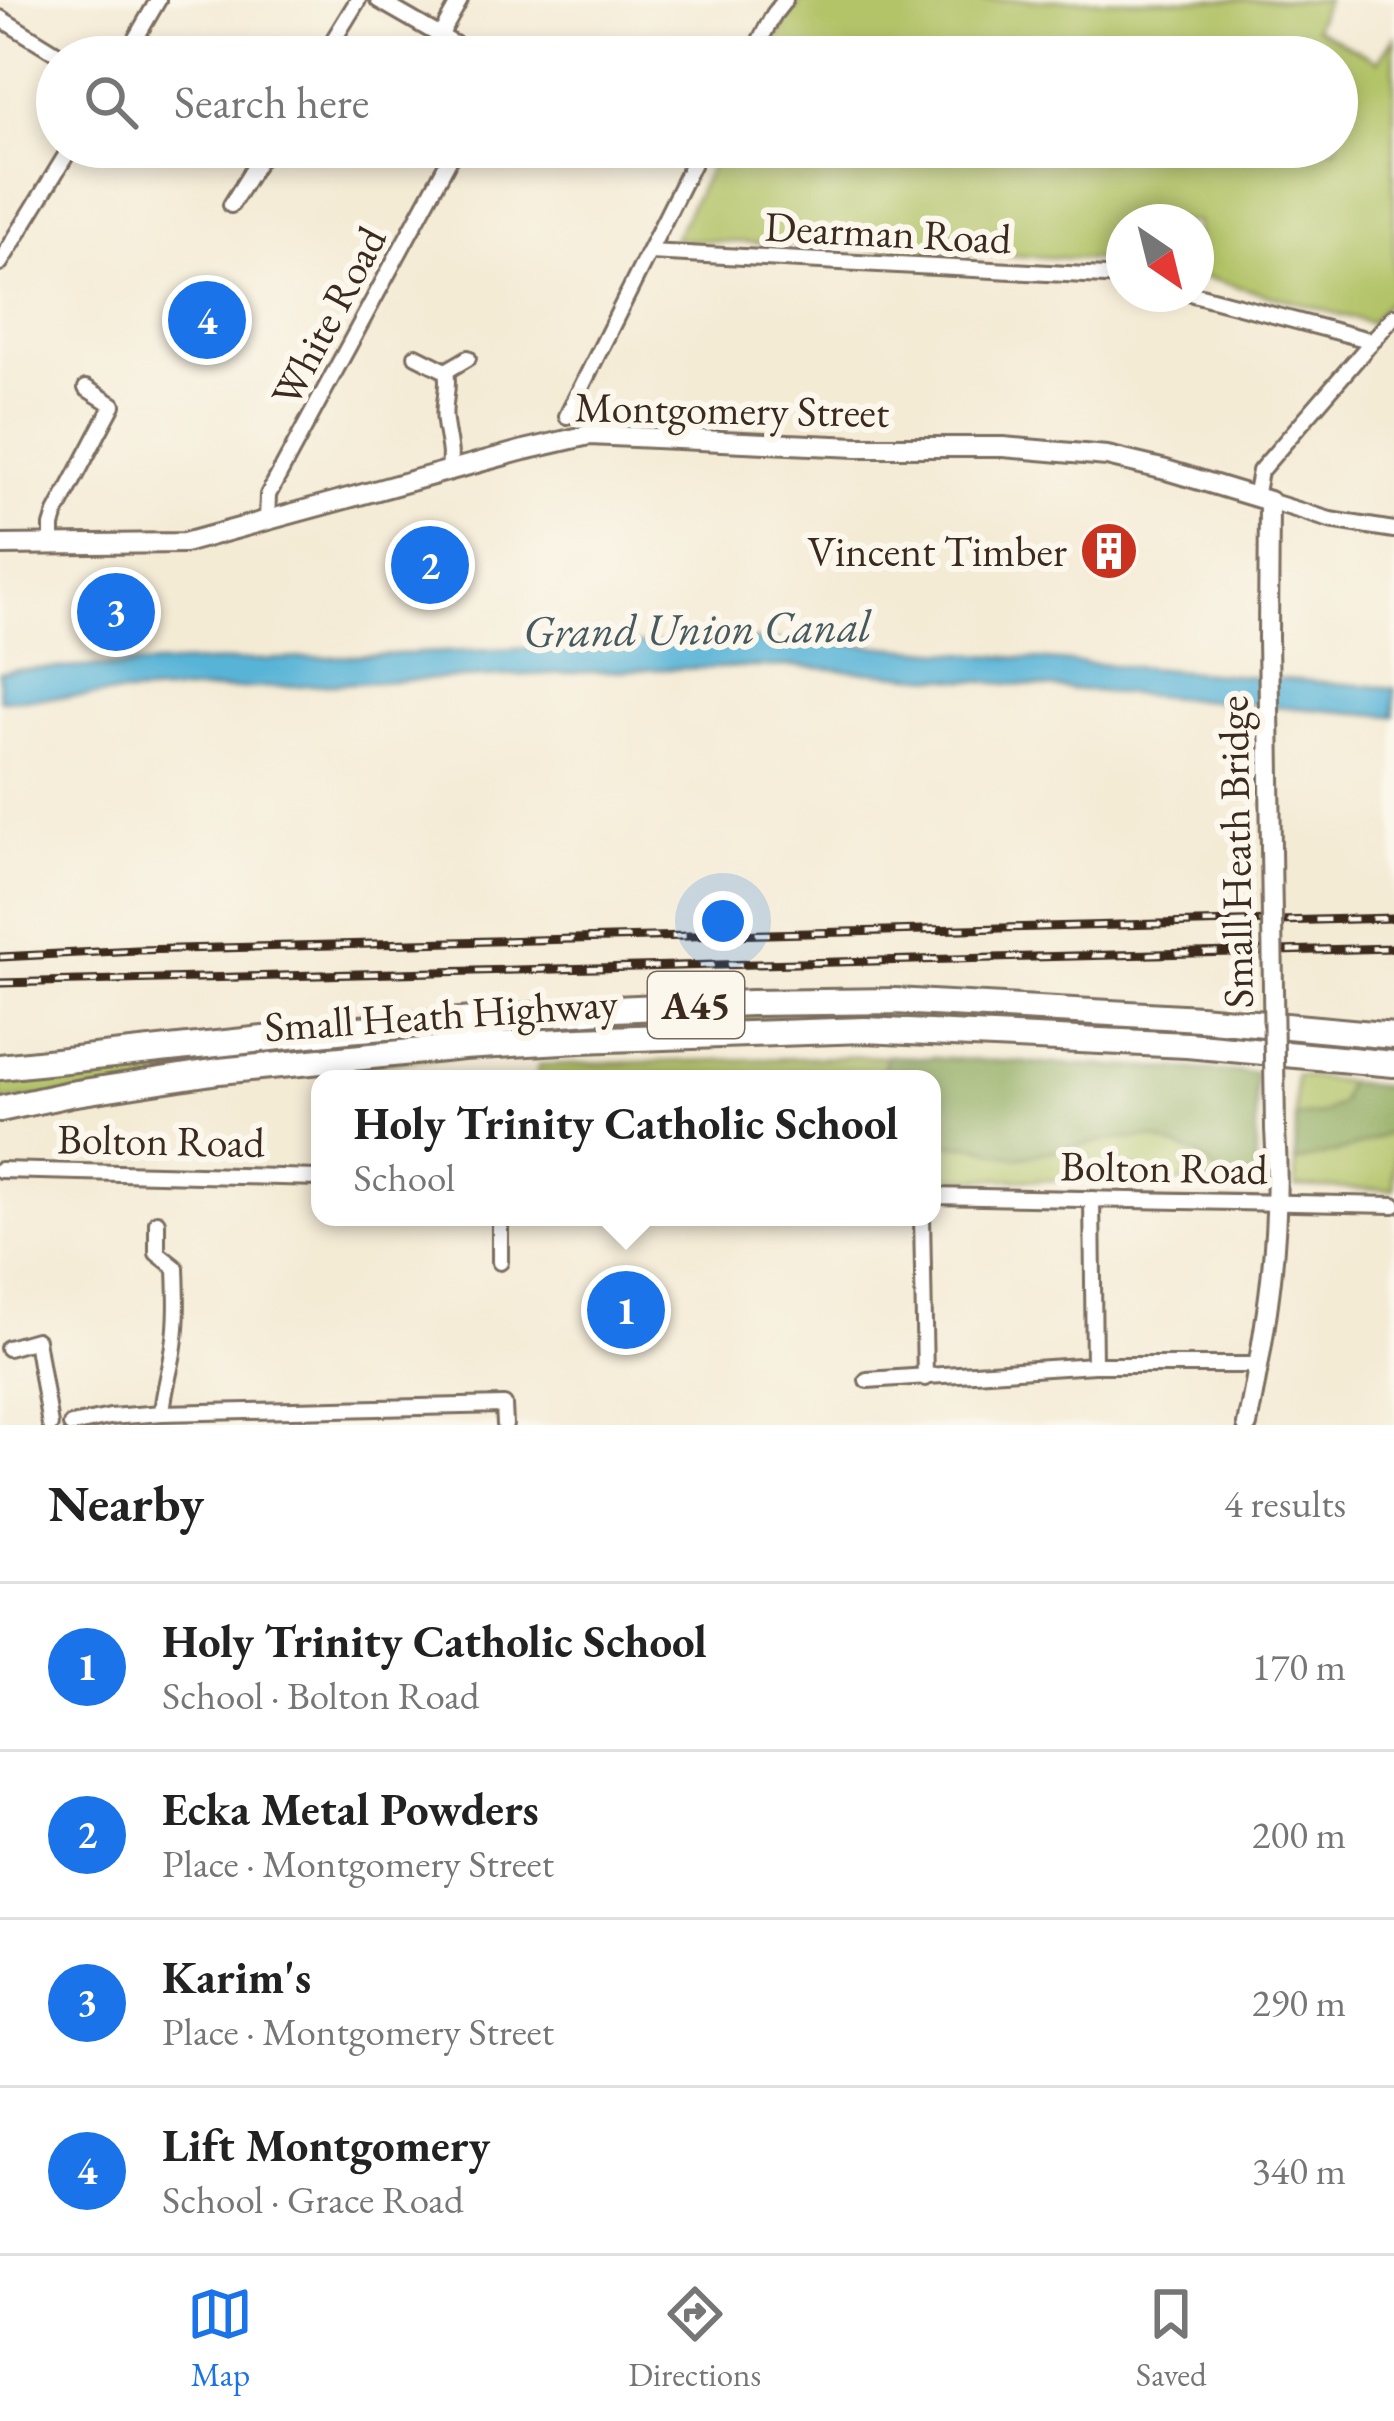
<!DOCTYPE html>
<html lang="en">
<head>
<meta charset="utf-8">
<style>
	:root { --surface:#fff; --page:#f6f6f6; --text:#222; --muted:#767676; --line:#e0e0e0; --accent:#1a73e8 }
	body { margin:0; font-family:"EB Garamond",serif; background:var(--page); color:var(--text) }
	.compass { position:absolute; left:1106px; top:204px; width:108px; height:108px; border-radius:50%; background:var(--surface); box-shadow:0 6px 18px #0003; rotate:145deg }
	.you { position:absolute; left:723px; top:921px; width:42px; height:42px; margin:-30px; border:9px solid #fff; border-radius:50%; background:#1a73e8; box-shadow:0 0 0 18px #1a73e833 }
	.badge { display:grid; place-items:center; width:78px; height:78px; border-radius:50%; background:var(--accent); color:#fff; font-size:39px; font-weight:700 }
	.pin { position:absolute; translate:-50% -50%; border:6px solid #fff; box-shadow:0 3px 12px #0006 }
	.popup { position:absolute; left:311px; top:1070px; width:630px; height:156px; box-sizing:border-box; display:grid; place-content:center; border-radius:24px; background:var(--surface); filter:drop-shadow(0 3px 9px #0005); font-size:39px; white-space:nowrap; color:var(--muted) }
	.popup b { font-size:45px; color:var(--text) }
	.popup::after { content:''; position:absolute; left:50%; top:100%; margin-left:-24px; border:24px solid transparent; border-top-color:var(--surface) }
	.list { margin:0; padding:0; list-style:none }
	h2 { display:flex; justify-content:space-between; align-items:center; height:156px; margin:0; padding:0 48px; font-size:51px }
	h2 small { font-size:39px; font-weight:400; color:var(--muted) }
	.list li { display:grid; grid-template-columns:78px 1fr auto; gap:36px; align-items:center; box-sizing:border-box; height:168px; padding:0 48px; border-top:3px solid var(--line) }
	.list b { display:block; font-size:45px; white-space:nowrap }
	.list p { margin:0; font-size:39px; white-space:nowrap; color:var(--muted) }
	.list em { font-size:39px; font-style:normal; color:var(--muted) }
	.icon { flex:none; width:66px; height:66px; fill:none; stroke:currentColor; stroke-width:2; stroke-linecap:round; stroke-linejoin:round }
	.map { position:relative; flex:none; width:1394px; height:1425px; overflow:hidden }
	.search { position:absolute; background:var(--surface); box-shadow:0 6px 18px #0003; left:36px; right:36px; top:36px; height:132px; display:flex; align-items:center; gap:30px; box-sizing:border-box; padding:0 42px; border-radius:66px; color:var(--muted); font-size:45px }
	.sheet { height:828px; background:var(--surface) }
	nav { display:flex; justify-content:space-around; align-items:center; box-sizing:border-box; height:168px; border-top:3px solid var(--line); background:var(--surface); font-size:33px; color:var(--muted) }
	nav a { display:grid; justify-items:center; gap:6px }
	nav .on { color:var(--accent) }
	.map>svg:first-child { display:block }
</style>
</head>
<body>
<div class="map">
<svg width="1394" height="1425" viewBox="0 0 1394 1425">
	<rect width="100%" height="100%" fill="#fbf7ec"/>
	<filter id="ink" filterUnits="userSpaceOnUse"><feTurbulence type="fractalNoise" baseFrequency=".00833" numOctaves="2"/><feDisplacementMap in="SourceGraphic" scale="24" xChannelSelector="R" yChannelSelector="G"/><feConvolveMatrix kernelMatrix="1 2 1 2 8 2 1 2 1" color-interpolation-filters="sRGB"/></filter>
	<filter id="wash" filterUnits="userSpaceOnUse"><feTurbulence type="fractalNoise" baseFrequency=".004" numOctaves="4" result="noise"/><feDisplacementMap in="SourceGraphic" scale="48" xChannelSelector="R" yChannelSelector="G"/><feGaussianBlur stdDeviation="2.7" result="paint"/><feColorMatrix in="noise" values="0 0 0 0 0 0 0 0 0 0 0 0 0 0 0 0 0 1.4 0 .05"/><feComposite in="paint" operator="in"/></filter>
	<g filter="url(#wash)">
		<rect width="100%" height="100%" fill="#f4ebd5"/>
		<!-- green -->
		<g fill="#b2c367" stroke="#767642" stroke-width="3">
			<path d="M 802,0 L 1327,0 L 1314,28 L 1378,61 L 1394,37 L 1394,295 L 1370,323 L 1196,275 L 1196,222 L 1124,222 L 1124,261 L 674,239 L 721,147 L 1337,147 L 1337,57 L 768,57 L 789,16 Z"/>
			<path d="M 853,1014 L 1248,1026 L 1394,1043 L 1394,1055 L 771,1024 L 0,1101 L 0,1074 L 354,1039 L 613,1019 Z"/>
			<path d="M 887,1056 L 1256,1073 L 1256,1184 L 932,1178 L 932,1079 L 537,1079 L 538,1065 Z"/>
			<path d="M 1296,1075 L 1394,1088 L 1394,1190 L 1295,1187 Z"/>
		</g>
		<!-- forest -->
		<g fill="#8da95c" stroke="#646a3d" stroke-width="3">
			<path d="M 887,1056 L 1256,1073 L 1256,1184 L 1229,1184 L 1199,1155 L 1152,1138 L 1109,1140 L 1016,1158 L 979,1147 L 932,1143 L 932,1079 L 881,1079 Z"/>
			<path d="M 1347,1082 L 1394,1088 L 1394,1131 L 1350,1149 L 1295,1162 L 1296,1117 L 1322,1114 L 1341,1103 Z"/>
		</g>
		<!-- water -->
		<path fill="#59b4d7" stroke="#4a6f7a" stroke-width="3" d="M 737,640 L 835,643 L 1394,688 L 1394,716 L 794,666 L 629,670 L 0,700 L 0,672 L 13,670 Z"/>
	</g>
	<g filter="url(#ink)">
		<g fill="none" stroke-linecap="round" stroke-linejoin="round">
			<!-- street casing -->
			<g stroke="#7c6e5e" stroke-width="20">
				<g id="street">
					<path d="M 378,0 L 477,57"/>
					<path d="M 0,18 L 63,57"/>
					<path d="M 440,36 L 460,0"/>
					<path d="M 125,57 L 158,0"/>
					<path d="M 323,57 L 358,0"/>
					<path d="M 751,57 L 774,14 L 785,0"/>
					<path d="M 231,205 L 267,147"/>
					<path d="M 649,252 L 1124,277"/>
					<path d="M 0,263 L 71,147"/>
					<path d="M 1193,294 L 1373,341"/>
					<path d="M 416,356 L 446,371 C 450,388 442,404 445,422 C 447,441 453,452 448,472"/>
					<path d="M 446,371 L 468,358"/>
					<path d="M 567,416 L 701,147"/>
					<path d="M 1255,498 L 1260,471 L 1394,316"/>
					<path d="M 1269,501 L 1330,520 L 1394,530"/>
					<path d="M 267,520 L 268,495 L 456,147"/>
					<path d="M 52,544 L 52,526 L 56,513 L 113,405 L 86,388"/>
					<path d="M 0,1170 L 320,1178"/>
					<path d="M 932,1196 L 1394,1205"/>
					<path d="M 1092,1199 L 1094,1365"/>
					<path d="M 500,1217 L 500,1262"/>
					<path d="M 922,1217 L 925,1378"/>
					<path d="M 157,1222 L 157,1253 L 176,1268 C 177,1294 178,1320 174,1346 C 171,1369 164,1389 162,1413"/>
					<path d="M 8,1348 L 36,1340 L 50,1425"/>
					<path d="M 867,1380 L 1094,1365 L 1260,1365"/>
					<path d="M 71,1425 L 110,1417 L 162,1413 L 504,1405 L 505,1425"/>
				</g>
			</g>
			<!-- secondary casing -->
			<g stroke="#7c6e5e" stroke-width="24">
				<g id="secondary">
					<path d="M 0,545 L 184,543 L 524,450 L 589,435 L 857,447 L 1003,447 L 1107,456 L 1166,470 L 1269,501 L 1268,637"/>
					<path d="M 1247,1425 C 1267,1326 1282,1231 1275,1129"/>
				</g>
			</g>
			<!-- highway casing -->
			<g stroke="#7c6e5e" stroke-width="30">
				<g id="highway">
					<path d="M 0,1067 L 347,1030 L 614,1009 L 751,1003 L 895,1001 L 1200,1018 L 1394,1036"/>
					<path d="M 0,1109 L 70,1094 L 219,1071 L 463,1047 L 580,1040 L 865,1030 L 1187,1045 L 1394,1064"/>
				</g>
			</g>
			<!-- street -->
			<use href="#street" stroke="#fff" stroke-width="14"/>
			<!-- secondary -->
			<use href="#secondary" stroke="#fff" stroke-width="18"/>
			<!-- highway -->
			<use href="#highway" stroke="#fff" stroke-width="24"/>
			<!-- rail casing -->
			<g stroke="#3b2a1e" stroke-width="9">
				<g id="rail">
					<path d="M 0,957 L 137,950 L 1394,918"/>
					<path d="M 0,983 L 1394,948"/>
				</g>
			</g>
			<!-- rail -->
			<use href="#rail" stroke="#fbf7ec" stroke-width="4.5" stroke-dasharray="14" stroke-linecap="butt"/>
			<!-- secondary-bridge casing -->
			<g stroke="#7c6e5e" stroke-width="24" stroke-linecap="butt">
				<path id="secondary-bridge" d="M 1268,637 L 1275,1129"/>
			</g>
			<!-- secondary-bridge -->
			<use href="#secondary-bridge" stroke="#fff" stroke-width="18"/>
		</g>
	</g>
	<!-- icons -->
	<defs>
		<g id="building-disc" transform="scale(3)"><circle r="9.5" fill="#c8321e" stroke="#fbf7ec"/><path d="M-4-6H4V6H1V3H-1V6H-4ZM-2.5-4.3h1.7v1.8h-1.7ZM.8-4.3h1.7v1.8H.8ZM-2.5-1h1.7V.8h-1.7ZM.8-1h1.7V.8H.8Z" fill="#fff"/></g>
	</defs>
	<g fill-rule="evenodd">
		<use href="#building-disc" x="1109" y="551"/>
	</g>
	<g text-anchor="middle" stroke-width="12" stroke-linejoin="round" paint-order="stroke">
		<!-- shield labels -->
		<rect fill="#fbf7ec" stroke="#75685c" stroke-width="3" x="648" y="972" width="96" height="66" rx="9"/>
		<g font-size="39" font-weight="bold" fill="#3b2a1e">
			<text x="696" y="1019">A45</text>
		</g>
		<!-- street labels -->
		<g font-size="42" fill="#3b2a1e" stroke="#fbf7ec">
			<text transform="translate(888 232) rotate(3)" y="15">Dearman Road</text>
			<text transform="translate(328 316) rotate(-62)" y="15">White Road</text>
			<text transform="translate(732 409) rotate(1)" y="15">Montgomery Street</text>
			<text transform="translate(1235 852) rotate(-91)" y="15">Small Heath Bridge</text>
			<text transform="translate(441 1014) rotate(-4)" y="15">Small Heath Highway</text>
			<text transform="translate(161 1140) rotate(1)" y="15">Bolton Road</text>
			<text transform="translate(1164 1167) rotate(1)" y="15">Bolton Road</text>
		</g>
		<!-- poi labels -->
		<g font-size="42" fill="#3b2a1e" stroke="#fbf7ec" text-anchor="end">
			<text x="1067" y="566">Vincent Timber</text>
		</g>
		<!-- water labels -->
		<g font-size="45" font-style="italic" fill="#465a5f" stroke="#fbf7ec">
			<text transform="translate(697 628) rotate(-1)" y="16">Grand Union Canal</text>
		</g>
	</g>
</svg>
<svg class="compass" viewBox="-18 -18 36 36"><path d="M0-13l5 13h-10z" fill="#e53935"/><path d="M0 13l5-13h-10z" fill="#767676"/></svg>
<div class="you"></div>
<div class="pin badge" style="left:626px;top:1310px">1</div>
<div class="popup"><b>Holy Trinity Catholic School</b>School</div>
<div class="pin badge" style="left:430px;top:565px">2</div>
<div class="pin badge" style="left:116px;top:612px">3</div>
<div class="pin badge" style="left:207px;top:320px">4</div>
<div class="search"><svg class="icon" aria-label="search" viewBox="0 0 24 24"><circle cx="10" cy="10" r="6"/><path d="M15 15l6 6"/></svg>Search here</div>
</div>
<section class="sheet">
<h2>Nearby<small>4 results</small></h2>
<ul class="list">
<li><span class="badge">1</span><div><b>Holy Trinity Catholic School</b><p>School · Bolton Road</p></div><em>170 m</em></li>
<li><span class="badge">2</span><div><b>Ecka Metal Powders</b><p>Place · Montgomery Street</p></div><em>200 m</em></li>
<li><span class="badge">3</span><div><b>Karim's</b><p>Place · Montgomery Street</p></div><em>290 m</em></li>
<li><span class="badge">4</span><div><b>Lift Montgomery</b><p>School · Grace Road</p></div><em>340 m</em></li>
</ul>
</section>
<nav>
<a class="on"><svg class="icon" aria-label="map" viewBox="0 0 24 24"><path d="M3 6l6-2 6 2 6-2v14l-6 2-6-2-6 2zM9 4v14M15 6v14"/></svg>Map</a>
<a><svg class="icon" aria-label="directions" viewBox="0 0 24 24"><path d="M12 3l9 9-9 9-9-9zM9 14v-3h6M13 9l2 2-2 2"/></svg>Directions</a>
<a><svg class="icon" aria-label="saved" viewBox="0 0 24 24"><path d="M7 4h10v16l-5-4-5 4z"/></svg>Saved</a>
</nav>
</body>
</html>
